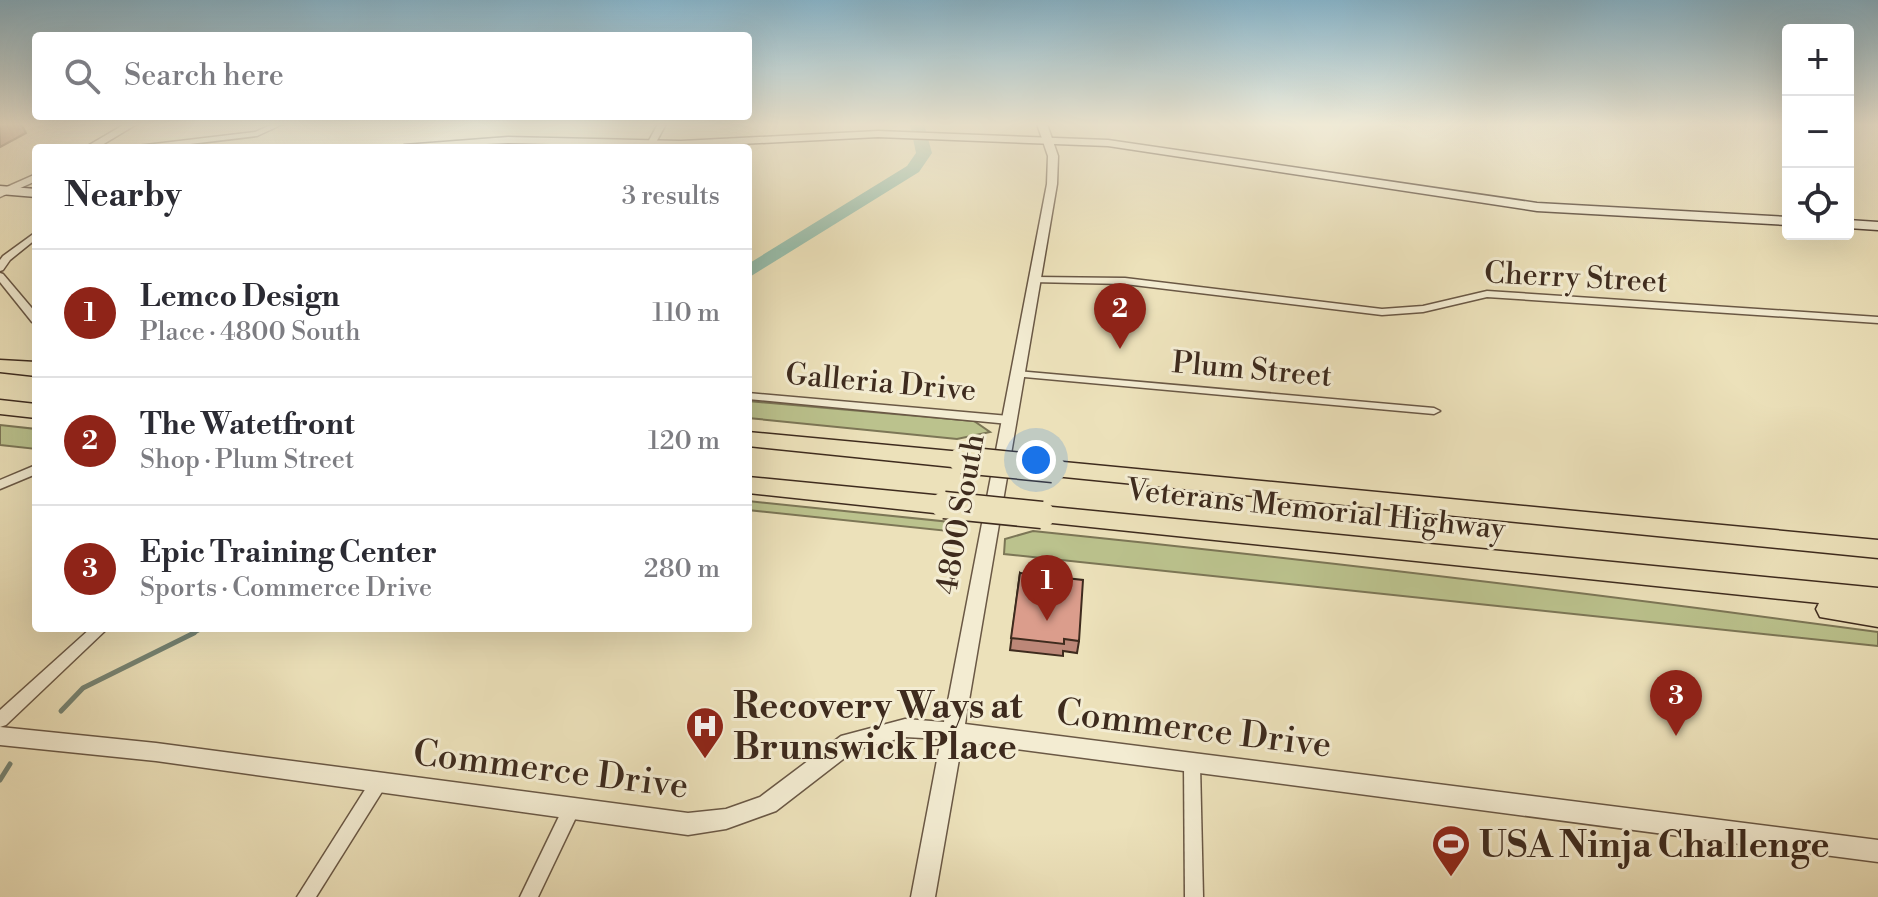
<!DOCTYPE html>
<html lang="en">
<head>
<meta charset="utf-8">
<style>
	:root { --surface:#fff; --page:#f7f7f7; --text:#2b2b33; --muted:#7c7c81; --line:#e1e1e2; --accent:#8f2418 }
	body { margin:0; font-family:"Libre Bodoni",serif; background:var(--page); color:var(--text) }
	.controls { position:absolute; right:24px; top:24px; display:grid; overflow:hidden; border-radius:8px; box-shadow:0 8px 32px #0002 }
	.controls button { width:72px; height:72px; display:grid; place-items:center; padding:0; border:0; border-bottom:2px solid var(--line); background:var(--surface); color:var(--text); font:40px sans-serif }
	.you { position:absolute; left:1036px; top:460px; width:28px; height:28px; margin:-20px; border:6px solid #fff; border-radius:50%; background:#1a73e8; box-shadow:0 0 0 12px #1a73e833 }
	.badge { display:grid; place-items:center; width:52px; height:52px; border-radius:50%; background:var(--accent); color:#fff; font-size:26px; font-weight:700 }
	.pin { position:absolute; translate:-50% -66px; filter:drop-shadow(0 2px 4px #0008) }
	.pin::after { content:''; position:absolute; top:42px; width:28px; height:24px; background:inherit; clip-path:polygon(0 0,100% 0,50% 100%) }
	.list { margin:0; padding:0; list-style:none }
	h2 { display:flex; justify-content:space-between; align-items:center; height:104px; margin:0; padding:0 32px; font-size:34px }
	h2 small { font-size:26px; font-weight:400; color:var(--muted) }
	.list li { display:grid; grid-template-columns:52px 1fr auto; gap:24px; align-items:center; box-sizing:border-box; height:128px; padding:0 32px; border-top:2px solid var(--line) }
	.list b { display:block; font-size:30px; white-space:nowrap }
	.list p { margin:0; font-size:26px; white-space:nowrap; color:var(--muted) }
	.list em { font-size:26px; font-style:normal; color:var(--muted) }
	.icon { flex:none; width:44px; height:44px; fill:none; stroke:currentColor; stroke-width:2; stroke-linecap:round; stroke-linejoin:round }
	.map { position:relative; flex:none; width:1878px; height:897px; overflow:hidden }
	.search { position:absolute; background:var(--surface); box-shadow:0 8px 32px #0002; left:32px; top:32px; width:720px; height:88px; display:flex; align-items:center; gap:20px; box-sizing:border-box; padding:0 28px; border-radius:8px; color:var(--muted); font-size:30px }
	.panel { position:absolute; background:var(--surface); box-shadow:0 8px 32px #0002; left:32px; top:144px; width:720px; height:488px; border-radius:8px }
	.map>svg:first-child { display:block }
</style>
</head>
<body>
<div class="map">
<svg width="1878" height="897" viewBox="0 0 1878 897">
	<rect width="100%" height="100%" fill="#ece1ba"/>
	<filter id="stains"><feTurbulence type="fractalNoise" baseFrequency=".0025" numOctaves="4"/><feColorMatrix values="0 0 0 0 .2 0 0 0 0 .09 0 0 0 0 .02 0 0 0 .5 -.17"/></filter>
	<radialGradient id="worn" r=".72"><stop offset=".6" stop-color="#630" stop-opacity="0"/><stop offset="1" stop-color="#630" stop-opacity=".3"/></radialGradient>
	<!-- green -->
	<g fill="#bbc28d" stroke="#7c7656" stroke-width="2">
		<path d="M 748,401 L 974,421 L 990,432 L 957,439 L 748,418 Z"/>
		<path d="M 0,425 L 36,429 L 36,449 L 0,445 Z"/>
		<path d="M 748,501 L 950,522 L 948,531 L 748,510 Z"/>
		<path d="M 1033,531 C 1316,560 1597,594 1878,632 L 1878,646 L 1004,554 L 1005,539 Z"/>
	</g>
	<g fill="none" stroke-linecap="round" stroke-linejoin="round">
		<!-- stream-far1 -->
		<path stroke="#758373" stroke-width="4" d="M 190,635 L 203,628"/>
		<!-- stream -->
		<g stroke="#758373" stroke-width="5">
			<path d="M 61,711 L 83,688 L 194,633"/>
			<path d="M 0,780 L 10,764"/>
		</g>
		<!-- river -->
		<path fill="#99beab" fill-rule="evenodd" d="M 910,124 L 924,124 L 932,153 L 919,172 L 748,278 L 748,264 L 907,166 L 916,153 Z"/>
		<!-- minor casing -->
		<g stroke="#6a5845" stroke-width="3">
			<g id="minor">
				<path d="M 273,124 L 283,124 L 257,136 L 157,148 L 133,148 L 137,146 L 255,132 Z"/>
				<path d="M 658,124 L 666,124 L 654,146 L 648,146 L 647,144 Z"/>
				<path d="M 36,232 L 36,239 L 10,260 L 3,270 L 0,271 L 0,260 L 3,256 Z"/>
				<path d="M 0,273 L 3,274 L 36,313 L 36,323 L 32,322 L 0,282 Z"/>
				<path d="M 1035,277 L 1125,278 L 1382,309 L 1423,306 L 1487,291 L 1878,317 L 1878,323 L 1487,297 L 1423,312 L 1382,315 L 1125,284 L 1032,282 L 1030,280 Z"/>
				<path d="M 1017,371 L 1434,408 L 1440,411 L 1434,414 L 1013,376 L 1012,374 L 1013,372 Z"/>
				<path d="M 748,393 L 1009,416 L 1015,420 L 1009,424 L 748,399 Z"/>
				<path d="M 36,465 L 36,474 L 0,489 L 0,480 Z"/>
				<path d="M 91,628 L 108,628 L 6,725 L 0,727 L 0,710 Z"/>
				<path d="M 1192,757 L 1198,759 L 1200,764 L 1203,897 L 1185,897 L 1184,764 L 1186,759 Z"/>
				<path d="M 379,775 L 385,777 L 387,782 L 385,787 L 316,897 L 297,897 L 373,777 Z"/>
				<path d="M 571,801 L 577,804 L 580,809 L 538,897 L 520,897 L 565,804 Z"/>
			</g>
		</g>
		<!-- tertiary casing -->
		<g stroke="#6a5845" stroke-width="3">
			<g id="tertiary">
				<path d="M 125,124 L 137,124 L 97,148 L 84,148 Z"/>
				<path d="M 1037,124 L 1047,124 L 1058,156 L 1057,184 L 965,724 L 1878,840 L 1878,862 L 962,742 L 935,897 L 911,897 L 941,739 L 905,737 L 855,750 L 776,811 L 726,829 L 688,835 L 156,761 L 0,745 L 0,727 L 156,743 L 688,813 L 726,809 L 760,797 L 841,736 L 905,719 L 944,722 L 1047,184 L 1048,156 Z"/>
				<path d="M 36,174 L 36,181 L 0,197 L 0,190 Z"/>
			</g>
		</g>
		<!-- secondary casing -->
		<g stroke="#3e2b1e" stroke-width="3">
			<g id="secondary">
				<path d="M 878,131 L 1108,140 L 1537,203 L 1788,217 L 1788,225 L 1537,211 L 1108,146 L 878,137 L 681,147 L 508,143 L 398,148 L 404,145 L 508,137 L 681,141 Z"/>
				<path d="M 0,186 L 36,189 L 36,197 L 0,194 Z"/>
				<path d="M 1848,220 L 1878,222 L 1878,230 L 1848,228 Z"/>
			</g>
		</g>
		<!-- motorway casing -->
		<g stroke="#3e2b1e" stroke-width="3">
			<g id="motorway">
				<path d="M 0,360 L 36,362 L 36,376 L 0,372 Z"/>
				<path d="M 0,400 L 36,404 L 36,418 L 0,414 Z"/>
				<path d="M 748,432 L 962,452 L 974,460 L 962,468 L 748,446 Z"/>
				<path d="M 1053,461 L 1878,540 L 1878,558 L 1044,475 L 1041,469 Z"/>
				<path d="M 748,477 L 944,496 L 953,499 L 957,505 L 953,511 L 944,514 L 748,493 Z"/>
				<path d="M 1042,506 L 1878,588 L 1878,627 L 1820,617 L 1816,609 L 1819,603 L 1033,521 L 1029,515 L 1033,509 Z"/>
			</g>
		</g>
		<!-- minor -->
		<use href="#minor" fill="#f3ecd2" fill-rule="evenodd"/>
		<!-- tertiary -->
		<use href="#tertiary" fill="#f3ecd2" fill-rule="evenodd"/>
		<!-- secondary -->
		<use href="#secondary" fill="#f3ecd2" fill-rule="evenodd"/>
		<!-- motorway -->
		<use href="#motorway" fill="#ece1ba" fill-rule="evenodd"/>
		<!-- motorway-bridge casing -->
		<g stroke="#3e2b1e" stroke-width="29" stroke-linecap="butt">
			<g id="motorway-bridge">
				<path d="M 962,460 L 1053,469"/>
				<path d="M 944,505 L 1042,515"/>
			</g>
		</g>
		<!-- motorway-bridge -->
		<use href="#motorway-bridge" stroke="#ece1ba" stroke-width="26"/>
	</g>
	<!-- wall -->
	<path fill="#bc8778" stroke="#3e2b1e" stroke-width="2" d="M 1020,573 L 1079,641 L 1077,653 L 1063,651 L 1063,656 L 1010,650 Z"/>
	<!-- shaded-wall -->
	<path fill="#996e62" stroke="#3e2b1e" stroke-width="2" d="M 0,124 L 21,124 L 26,133 L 0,147 Z"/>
	<!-- building -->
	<path fill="#db9d8c" stroke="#3e2b1e" stroke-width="2" d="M 1020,573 L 1083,580 L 1079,641 L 1064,639 L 1064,644 L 1011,638 Z"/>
	<!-- sky -->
	<linearGradient id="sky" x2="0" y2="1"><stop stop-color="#88b8d0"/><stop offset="0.5" stop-color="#f6f2e0"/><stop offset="1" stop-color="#f6f2e0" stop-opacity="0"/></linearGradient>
	<rect width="1878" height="249" fill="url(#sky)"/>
	<!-- icons -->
	<defs>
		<g id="hospital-pin" transform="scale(2)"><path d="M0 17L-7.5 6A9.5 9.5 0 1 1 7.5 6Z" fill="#8f2418" stroke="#f3ecd2"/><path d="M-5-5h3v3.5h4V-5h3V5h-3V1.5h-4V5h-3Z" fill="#fff"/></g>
		<g id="stadium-pin" transform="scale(2)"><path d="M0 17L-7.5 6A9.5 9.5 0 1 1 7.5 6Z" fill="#8f2418" stroke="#f3ecd2"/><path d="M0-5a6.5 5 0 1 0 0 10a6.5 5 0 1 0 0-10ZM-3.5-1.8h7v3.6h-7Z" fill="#fff"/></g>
	</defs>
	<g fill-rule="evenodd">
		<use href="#hospital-pin" x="705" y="726"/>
		<use href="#stadium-pin" x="1451" y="844"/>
	</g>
	<g text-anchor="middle" stroke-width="6" stroke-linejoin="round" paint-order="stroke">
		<!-- street labels -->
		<g font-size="30" fill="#3e2b1e" stroke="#f3ecd2">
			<text transform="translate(1576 277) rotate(3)" y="10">Cherry Street</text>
			<text transform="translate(1252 369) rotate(5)" y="10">Plum Street</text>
			<text transform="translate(881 382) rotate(5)" y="10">Galleria Drive</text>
			<text transform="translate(1316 509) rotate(6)" y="10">Veterans Memorial Highway</text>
			<text transform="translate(960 514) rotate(-80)" y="10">4800 South</text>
		</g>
		<!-- near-poi labels -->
		<g font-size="36" font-weight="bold" fill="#3e2b1e" stroke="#f3ecd2" text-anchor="start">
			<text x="733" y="718">Recovery Ways at<tspan x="733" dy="41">Brunswick Place</tspan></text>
			<text x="1479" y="857">USA Ninja Challenge</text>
		</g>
		<!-- near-street labels -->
		<g font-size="36" fill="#3e2b1e" stroke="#f3ecd2">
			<text transform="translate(1194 727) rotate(7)" y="13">Commerce Drive</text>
			<text transform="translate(551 768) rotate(7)" y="13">Commerce Drive</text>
		</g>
	</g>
	<rect width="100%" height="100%" filter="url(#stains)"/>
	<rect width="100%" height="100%" fill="url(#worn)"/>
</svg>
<div class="controls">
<button>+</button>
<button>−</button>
<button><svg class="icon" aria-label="locate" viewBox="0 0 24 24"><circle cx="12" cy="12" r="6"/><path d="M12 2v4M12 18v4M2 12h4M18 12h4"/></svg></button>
</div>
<div class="you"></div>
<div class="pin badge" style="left:1047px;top:621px">1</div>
<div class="pin badge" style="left:1120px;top:349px">2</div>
<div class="pin badge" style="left:1676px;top:736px">3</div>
<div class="search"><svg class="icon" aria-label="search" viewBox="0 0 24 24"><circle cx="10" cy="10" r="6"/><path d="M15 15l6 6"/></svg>Search here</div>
<section class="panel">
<h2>Nearby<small>3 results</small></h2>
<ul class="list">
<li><span class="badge">1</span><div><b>Lemco Design</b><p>Place · 4800 South</p></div><em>110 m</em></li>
<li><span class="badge">2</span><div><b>The Watetfront</b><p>Shop · Plum Street</p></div><em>120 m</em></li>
<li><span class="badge">3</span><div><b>Epic Training Center</b><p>Sports · Commerce Drive</p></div><em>280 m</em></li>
</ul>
</section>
</div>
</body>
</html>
